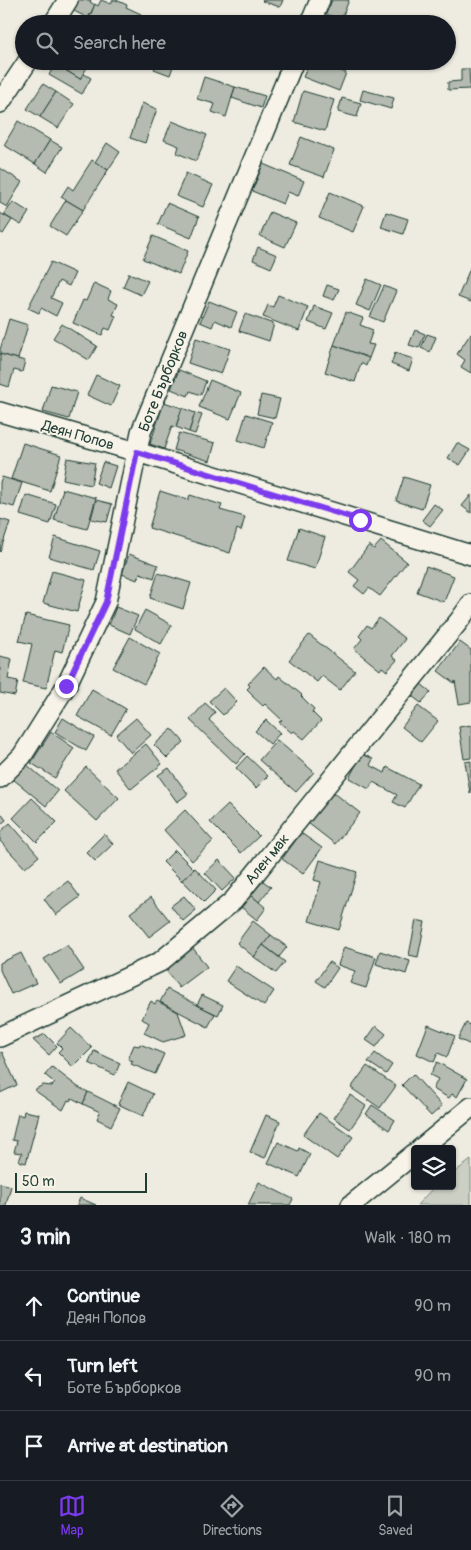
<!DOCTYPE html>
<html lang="en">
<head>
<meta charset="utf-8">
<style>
	:root { --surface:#171b24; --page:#242831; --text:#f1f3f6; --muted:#9ea1a6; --line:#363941; --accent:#7c3aed }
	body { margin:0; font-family:Pangolin,sans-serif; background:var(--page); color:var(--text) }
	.controls { position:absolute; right:15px; bottom:15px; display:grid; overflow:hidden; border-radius:5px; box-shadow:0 1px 4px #0004 }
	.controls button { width:45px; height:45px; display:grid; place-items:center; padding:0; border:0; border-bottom:1px solid var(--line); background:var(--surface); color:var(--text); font:25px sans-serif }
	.scale { position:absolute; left:15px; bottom:12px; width:132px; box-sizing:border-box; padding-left:5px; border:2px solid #1f3d34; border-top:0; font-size:14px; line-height:18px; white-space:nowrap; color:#1f3d34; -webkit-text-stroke:4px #f7f3e8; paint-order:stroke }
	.stop { position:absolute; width:15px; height:15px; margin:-11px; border:4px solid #7c3aed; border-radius:50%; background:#fff }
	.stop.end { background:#7c3aed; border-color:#fff; box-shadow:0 1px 5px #0008 }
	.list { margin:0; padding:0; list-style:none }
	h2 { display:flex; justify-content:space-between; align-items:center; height:65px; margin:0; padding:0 20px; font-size:21px }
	h2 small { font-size:16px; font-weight:400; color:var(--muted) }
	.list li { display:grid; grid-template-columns:32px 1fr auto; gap:15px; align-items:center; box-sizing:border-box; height:70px; padding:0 20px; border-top:1px solid var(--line) }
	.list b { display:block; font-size:19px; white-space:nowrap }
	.list p { margin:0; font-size:16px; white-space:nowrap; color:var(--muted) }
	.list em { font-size:16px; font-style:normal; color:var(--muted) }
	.icon { flex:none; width:28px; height:28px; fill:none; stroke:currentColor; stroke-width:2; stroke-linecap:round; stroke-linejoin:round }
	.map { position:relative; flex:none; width:471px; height:1205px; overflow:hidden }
	.search { position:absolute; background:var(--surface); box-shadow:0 1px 4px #0004; left:15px; right:15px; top:15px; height:55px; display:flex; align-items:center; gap:12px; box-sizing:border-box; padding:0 18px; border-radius:28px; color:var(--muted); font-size:19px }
	.sheet { height:275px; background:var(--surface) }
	nav { display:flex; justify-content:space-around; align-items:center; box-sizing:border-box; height:70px; border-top:1px solid var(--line); background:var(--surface); font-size:14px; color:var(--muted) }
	nav a { display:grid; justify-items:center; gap:2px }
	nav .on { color:var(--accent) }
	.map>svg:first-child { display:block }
</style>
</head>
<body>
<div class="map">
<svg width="471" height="1205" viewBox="0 0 471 1205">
	<rect width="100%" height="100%" fill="#eeece1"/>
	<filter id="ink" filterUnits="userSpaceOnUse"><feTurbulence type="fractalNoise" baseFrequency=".02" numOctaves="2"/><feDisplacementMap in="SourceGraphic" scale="10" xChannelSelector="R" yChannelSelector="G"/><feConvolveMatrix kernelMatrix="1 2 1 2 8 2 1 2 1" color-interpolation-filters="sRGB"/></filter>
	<g filter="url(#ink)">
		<!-- green -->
		<path fill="#cccfc4" stroke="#76867c" d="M 471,1160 L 471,1205 L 417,1205 L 435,1186 L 452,1186 L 452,1174 Z"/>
		<!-- building -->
		<g fill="#b5bbb0" stroke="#1f3d34">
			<path d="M 77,0 L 91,0 L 90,2 L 95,5 L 88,18 L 72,10 Z"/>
			<path d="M 101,0 L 111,4 L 113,0 L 116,0 L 127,5 L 126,7 L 141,14 L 136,24 L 94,24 L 88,21 L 95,4 L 98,6 Z"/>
			<path d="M 263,0 L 283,0 L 280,7 L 262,1 Z"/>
			<path d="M 332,0 L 349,0 L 341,20 L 326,14 Z"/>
			<path d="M 57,61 L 91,61 L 80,79 L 55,64 Z"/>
			<path d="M 158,61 L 175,61 L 170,75 L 154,69 Z"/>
			<path d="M 310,61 L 316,61 L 346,73 L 339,91 L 303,77 Z"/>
			<path d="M 55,64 L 80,79 L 84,74 L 91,78 L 82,94 L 49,75 Z"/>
			<path d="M 461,69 L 469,69 L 470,89 L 448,90 L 448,82 L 461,81 Z"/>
			<path d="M 204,77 L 235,87 L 226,117 L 212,112 L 215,104 L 197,99 Z"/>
			<path d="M 43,84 L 56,92 L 40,117 L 27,109 Z"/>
			<path d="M 235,87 L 265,96 L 261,108 L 232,98 Z"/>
			<path d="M 363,90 L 394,98 L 391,109 L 360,100 Z"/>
			<path d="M 303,91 L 334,100 L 325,131 L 294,122 Z"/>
			<path d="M 56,92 L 74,104 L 58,128 L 40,117 Z"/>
			<path d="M 342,98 L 361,103 L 357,117 L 338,112 Z"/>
			<path d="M 142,103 L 157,109 L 145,143 L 130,138 Z"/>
			<path d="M 18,121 L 50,140 L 35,164 L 4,145 Z"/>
			<path d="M 172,121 L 207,135 L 196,161 L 177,153 L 179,146 L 164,140 Z"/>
			<path d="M 301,137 L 334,150 L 324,177 L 290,165 Z"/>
			<path d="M 50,140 L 62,147 L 47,172 L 35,164 Z"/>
			<path d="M 107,143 L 120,152 L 108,170 L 95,162 Z"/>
			<path d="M 92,160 L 108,170 L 83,210 L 61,197 L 68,186 L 73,190 Z"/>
			<path d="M 263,164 L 304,181 L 298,196 L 288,192 L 283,204 L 252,191 Z"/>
			<path d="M 0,168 L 22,182 L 7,207 L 0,203 Z"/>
			<path d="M 186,173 L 213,185 L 203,207 L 176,196 Z"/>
			<path d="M 330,192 L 364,206 L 353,232 L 319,218 Z"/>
			<path d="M 66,200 L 83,210 L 66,236 L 50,226 Z"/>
			<path d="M 13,202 L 29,212 L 21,225 L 4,215 Z"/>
			<path d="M 167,203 L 199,217 L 191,238 L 158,224 Z"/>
			<path d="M 270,212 L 296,223 L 285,247 L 260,236 Z"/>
			<path d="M 386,212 L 408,219 L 403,234 L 381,227 Z"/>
			<path d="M 0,213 L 12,220 L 3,234 L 0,232 Z"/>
			<path d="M 153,236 L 188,251 L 179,274 L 143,259 Z"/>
			<path d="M 258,247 L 277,255 L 271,268 L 253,260 Z"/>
			<path d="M 51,262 L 75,273 L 69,286 L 59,281 L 51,298 L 62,303 L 56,316 L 41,308 L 39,313 L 28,308 Z"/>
			<path d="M 471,266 L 471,302 L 458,297 Z"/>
			<path d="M 129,273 L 148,281 L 141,295 L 123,287 Z"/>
			<path d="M 367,279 L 381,285 L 370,311 L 356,305 Z"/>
			<path d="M 94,283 L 111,291 L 108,299 L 118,304 L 113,315 L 116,316 L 110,330 L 105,328 L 102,335 L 73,323 L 83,300 L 86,301 Z"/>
			<path d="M 327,285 L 339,289 L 334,300 L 323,296 Z"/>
			<path d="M 384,286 L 396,291 L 383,322 L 370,317 Z"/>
			<path d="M 278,295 L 308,307 L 299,331 L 263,317 L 268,305 L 273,307 Z"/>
			<path d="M 209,301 L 237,312 L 231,327 L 215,320 L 212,327 L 200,322 Z"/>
			<path d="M 314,306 L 333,313 L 326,329 L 308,322 Z"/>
			<path d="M 346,312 L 363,318 L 360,325 L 373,330 L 368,344 L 374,345 L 369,358 L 334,345 Z"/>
			<path d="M 245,314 L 274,324 L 269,341 L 239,331 Z"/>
			<path d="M 9,319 L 28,325 L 18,359 L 0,354 L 0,350 Z"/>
			<path d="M 62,324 L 97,346 L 89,360 L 53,338 Z"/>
			<path d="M 415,330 L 425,334 L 419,348 L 409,345 Z"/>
			<path d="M 471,333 L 471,373 L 461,367 L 465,360 L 457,354 Z"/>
			<path d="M 427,334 L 436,337 L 430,352 L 421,348 Z"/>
			<path d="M 196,338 L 230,349 L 221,374 L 188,363 Z"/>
			<path d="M 334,345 L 369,358 L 366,366 L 361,363 L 355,382 L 325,372 Z"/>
			<path d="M 395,353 L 413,359 L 409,371 L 391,364 Z"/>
			<path d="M 0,354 L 25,361 L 22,372 L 14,370 L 9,387 L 0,384 Z"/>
			<path d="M 179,370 L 206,381 L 201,395 L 190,391 L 188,396 L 171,389 Z"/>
			<path d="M 96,375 L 120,386 L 111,406 L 87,395 Z"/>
			<path d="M 210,380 L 241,393 L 230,419 L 199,407 Z"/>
			<path d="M 51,385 L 77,392 L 69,419 L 43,412 Z"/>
			<path d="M 261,395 L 280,399 L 275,418 L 257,414 Z"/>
			<path d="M 164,402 L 182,408 L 176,427 L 172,426 L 164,449 L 150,444 Z"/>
			<path d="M 182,408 L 195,413 L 189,432 L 176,427 Z"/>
			<path d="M 195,413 L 202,415 L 195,434 L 189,432 Z"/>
			<path d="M 246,414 L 272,422 L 264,448 L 238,440 Z"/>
			<path d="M 179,433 L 215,443 L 210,461 L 174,450 Z"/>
			<path d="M 23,443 L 61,455 L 50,491 L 11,479 Z"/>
			<path d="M 457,443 L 470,450 L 460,465 L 448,458 Z"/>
			<path d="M 67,458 L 95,463 L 91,485 L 63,479 Z"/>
			<path d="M 103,462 L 116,466 L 109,488 L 96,483 Z"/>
			<path d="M 2,477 L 22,483 L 14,507 L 0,503 L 0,482 Z"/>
			<path d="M 404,477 L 430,485 L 422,509 L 396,501 Z"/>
			<path d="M 63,489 L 96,498 L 87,529 L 54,520 Z"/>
			<path d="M 160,491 L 188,500 L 190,495 L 222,505 L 220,510 L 245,517 L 241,531 L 237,529 L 230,553 L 149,528 Z"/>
			<path d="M 26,495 L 56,504 L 50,524 L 20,515 Z"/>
			<path d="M 471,495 L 471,513 L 462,506 Z"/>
			<path d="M 96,500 L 112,504 L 107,522 L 91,519 Z"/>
			<path d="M 434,504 L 443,510 L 430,526 L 422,520 Z"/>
			<path d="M 0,519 L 10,522 L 0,552 Z"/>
			<path d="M 299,528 L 325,537 L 315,569 L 288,561 Z"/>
			<path d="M 55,537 L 100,551 L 94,570 L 49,557 Z"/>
			<path d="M 381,541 L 407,562 L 380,596 L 369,588 L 364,594 L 354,586 L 359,580 L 349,572 L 369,545 L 374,549 Z"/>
			<path d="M 129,554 L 158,565 L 154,578 L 140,573 L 137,580 L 122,574 Z"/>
			<path d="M 426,566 L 454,576 L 444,602 L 417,592 Z"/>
			<path d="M 52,571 L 86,580 L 77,612 L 43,603 Z"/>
			<path d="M 158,573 L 191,583 L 183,609 L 150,598 Z"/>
			<path d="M 116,607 L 138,616 L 130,634 L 109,625 Z"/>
			<path d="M 145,610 L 172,625 L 161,644 L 135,629 Z"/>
			<path d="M 26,615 L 69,625 L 62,652 L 55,650 L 46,688 L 23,683 L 32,644 L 19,641 Z"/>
			<path d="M 379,618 L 405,639 L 392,656 L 397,660 L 387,671 L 382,667 L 380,670 L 354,649 L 362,639 L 359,636 L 367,625 L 371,628 Z"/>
			<path d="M 309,635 L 355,671 L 340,690 L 322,676 L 317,682 L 289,660 Z"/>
			<path d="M 130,637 L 160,654 L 144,684 L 113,668 Z"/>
			<path d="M 460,642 L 471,650 L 471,702 L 459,704 L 455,681 L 454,683 L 438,671 Z"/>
			<path d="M 0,656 L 12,659 L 8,679 L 18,681 L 15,696 L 0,693 Z"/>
			<path d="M 264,667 L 277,679 L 279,676 L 302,695 L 301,696 L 314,709 L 312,712 L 321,721 L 304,739 L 294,731 L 292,733 L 279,722 L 282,720 L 265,704 L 263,706 L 252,696 L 253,695 L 247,689 L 250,686 L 248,684 Z"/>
			<path d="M 421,684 L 431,692 L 421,703 L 412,696 Z"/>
			<path d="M 224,688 L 237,702 L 223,715 L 209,701 Z"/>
			<path d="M 92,689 L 126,709 L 111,735 L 77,716 Z"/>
			<path d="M 205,703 L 215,712 L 209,720 L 245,754 L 236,764 L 190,720 Z"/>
			<path d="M 418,706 L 438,721 L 421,742 L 402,727 Z"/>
			<path d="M 63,718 L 94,737 L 86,751 L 55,732 Z"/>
			<path d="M 136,718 L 151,735 L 131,753 L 116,735 Z"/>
			<path d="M 266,720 L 280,733 L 270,744 L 255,731 Z"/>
			<path d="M 471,725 L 471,758 L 464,759 L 459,727 Z"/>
			<path d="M 172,729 L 184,742 L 167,758 L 154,745 Z"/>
			<path d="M 51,732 L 74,748 L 55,778 L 31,763 Z"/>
			<path d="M 277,740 L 314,772 L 296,792 L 259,760 Z"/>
			<path d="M 146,744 L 162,764 L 131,789 L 115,769 Z"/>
			<path d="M 362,754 L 373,759 L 370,765 L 385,773 L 387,767 L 419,784 L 405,808 L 393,802 L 397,795 L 373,782 L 369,789 L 349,778 Z"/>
			<path d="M 247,756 L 268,776 L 256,788 L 236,768 Z"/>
			<path d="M 471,761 L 471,793 L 470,793 L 465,762 Z"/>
			<path d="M 26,764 L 58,791 L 46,806 L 13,779 Z"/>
			<path d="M 86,767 L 119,798 L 97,821 L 64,791 Z"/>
			<path d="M 169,768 L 188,794 L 177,802 L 158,775 Z"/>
			<path d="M 333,792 L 360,813 L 335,844 L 308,823 Z"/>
			<path d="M 32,798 L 57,822 L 37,842 L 13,818 Z"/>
			<path d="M 228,805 L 259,836 L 241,853 L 210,822 Z"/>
			<path d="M 185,810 L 213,841 L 192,861 L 164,830 Z"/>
			<path d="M 0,812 L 6,820 L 0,825 Z"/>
			<path d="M 10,823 L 39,856 L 25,868 L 0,841 L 0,832 Z"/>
			<path d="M 301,833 L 322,848 L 303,874 L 282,859 Z"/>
			<path d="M 104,834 L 113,844 L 95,861 L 86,852 Z"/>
			<path d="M 175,850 L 194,869 L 182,881 L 163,862 Z"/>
			<path d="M 219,860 L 236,878 L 222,891 L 205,873 Z"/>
			<path d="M 320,860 L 357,872 L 339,930 L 309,921 L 321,882 L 314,880 Z"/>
			<path d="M 195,868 L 216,890 L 204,902 L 182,880 Z"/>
			<path d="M 68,881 L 80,897 L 56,915 L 44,899 Z"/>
			<path d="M 263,881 L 271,887 L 259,902 L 251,895 Z"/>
			<path d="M 251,895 L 266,908 L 257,920 L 241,907 Z"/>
			<path d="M 184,896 L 196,910 L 183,921 L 171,906 Z"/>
			<path d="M 151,897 L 170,921 L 149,937 L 130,913 Z"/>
			<path d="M 416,920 L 425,922 L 418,957 L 409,955 Z"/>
			<path d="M 253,921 L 271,935 L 254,957 L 237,943 Z"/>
			<path d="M 271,935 L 287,947 L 279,957 L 263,945 Z"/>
			<path d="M 67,945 L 84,970 L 61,984 L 44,959 Z"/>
			<path d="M 263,945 L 285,962 L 276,973 L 254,957 Z"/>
			<path d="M 344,947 L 376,957 L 366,988 L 350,983 L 355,971 L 338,965 Z"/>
			<path d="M 193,948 L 207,967 L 179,988 L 165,969 Z"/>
			<path d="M 380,951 L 410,961 L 406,974 L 376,964 Z"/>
			<path d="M 21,953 L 36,983 L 11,994 L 0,970 L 0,963 Z"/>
			<path d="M 329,962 L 338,968 L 325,987 L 316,981 Z"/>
			<path d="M 236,966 L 274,991 L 264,1006 L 226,981 Z"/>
			<path d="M 167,989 L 215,1014 L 208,1027 L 160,1002 Z"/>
			<path d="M 202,995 L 223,1005 L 218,1015 L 197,1005 Z"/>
			<path d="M 151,1001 L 155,1004 L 157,1001 L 178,1012 L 186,1035 L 163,1042 L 144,1033 L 149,1023 L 142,1019 Z"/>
			<path d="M 466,1023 L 471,1025 L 471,1045 L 458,1039 Z"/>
			<path d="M 428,1025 L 455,1036 L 447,1057 L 438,1053 L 434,1062 L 417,1054 Z"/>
			<path d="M 376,1026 L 386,1034 L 376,1047 L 366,1040 Z"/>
			<path d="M 71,1028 L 92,1048 L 73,1067 L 58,1052 L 62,1048 L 57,1043 Z"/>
			<path d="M 45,1034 L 57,1046 L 49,1055 L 33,1040 Z"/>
			<path d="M 140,1044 L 164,1054 L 155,1074 L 131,1064 L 133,1061 L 128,1059 L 134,1045 L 139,1046 Z"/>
			<path d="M 94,1051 L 120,1063 L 115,1075 L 89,1063 Z"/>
			<path d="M 2,1052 L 17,1085 L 0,1093 L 0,1053 Z"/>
			<path d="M 375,1053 L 392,1065 L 386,1074 L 368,1062 Z"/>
			<path d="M 437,1062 L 467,1079 L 457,1097 L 452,1094 L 449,1098 L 433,1089 L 438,1079 L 430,1075 Z"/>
			<path d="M 367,1066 L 396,1086 L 380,1108 L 351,1088 Z"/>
			<path d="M 52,1067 L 78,1087 L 88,1092 L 83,1104 L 72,1098 L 70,1101 L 68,1100 L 63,1110 L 34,1090 L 43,1085 L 52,1086 L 55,1083 L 45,1075 Z"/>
			<path d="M 413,1074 L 442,1106 L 431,1116 L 402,1085 Z"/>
			<path d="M 128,1082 L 153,1094 L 143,1116 L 118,1104 Z"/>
			<path d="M 88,1092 L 120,1108 L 111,1126 L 97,1119 L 100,1112 L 83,1104 Z"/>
			<path d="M 350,1095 L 366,1106 L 350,1129 L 334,1118 Z"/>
			<path d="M 372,1105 L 395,1120 L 389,1130 L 366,1114 Z"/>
			<path d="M 24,1111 L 39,1114 L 26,1163 L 19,1161 L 22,1153 L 14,1152 L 17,1141 L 12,1140 L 18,1114 L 23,1116 Z"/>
			<path d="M 319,1113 L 353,1137 L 337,1159 L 303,1135 Z"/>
			<path d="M 266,1115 L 280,1121 L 265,1158 L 250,1152 Z"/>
			<path d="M 278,1142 L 298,1151 L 299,1148 L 310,1154 L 299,1177 L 268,1163 Z"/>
			<path d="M 259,1182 L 293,1199 L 290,1205 L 248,1205 Z"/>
			<path d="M 0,1183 L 11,1186 L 6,1205 L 0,1205 Z"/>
			<path d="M 80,1198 L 96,1205 L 77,1205 Z"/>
		</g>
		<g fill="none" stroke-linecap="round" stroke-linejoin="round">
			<!-- minor casing -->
			<g stroke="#1f3d34" stroke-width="22">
				<g id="minor">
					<path d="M 53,24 L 68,0"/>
					<path d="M 310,24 L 320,0"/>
					<path d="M 0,103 L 28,61"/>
					<path d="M 0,412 L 137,452 L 471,555"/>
					<path d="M 0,778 L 22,756 L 66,686 L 106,602 L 141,432 L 294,61"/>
					<path d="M 0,1037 L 160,962 L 233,901 L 459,621 L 471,604"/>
					<path d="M 420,1149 L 471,1107"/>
					<path d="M 351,1205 L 415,1153"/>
				</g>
			</g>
			<!-- minor -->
			<use href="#minor" stroke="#f7f3e8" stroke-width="19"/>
		</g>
	</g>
	<g fill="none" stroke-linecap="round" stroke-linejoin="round" filter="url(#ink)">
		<!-- route -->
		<path stroke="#7c3aed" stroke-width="6" d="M 66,686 L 106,602 L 137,452 L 360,520"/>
	</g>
	<g text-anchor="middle" stroke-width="4" stroke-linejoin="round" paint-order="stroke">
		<!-- street labels -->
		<g font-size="15" fill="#1f3d34" stroke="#f7f3e8">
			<text transform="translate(163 381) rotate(-68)" y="5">Боте Бърборков</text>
			<text transform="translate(78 435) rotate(16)" y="5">Деян Попов</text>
			<text transform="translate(267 859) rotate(-51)" y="5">Ален мак</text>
		</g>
	</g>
</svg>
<div class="controls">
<button><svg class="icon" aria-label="layers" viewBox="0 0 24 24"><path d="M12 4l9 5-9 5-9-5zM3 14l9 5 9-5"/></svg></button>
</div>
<div class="scale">50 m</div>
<div class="stop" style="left:360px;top:520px"></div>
<div class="stop end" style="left:66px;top:686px"></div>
<div class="search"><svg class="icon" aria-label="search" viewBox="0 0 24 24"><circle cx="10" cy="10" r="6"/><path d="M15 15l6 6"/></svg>Search here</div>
</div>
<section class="sheet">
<h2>3 min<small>Walk · 180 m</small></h2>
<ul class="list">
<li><svg class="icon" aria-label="ahead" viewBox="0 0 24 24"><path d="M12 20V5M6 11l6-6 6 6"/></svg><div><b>Continue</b><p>Деян Попов</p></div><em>90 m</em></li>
<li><svg class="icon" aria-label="left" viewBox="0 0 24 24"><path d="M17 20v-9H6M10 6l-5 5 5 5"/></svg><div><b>Turn left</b><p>Боте Бърборков</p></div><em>90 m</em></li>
<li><svg class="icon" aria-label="arrive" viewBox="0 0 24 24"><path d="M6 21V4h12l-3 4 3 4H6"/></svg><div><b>Arrive at destination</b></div></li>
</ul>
</section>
<nav>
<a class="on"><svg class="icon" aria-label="map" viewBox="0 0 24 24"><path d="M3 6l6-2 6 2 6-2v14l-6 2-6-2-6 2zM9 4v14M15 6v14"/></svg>Map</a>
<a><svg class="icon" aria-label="directions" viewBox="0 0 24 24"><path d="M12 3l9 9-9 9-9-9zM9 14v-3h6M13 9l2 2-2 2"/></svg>Directions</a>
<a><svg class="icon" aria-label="saved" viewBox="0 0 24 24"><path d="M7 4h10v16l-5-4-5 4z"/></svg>Saved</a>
</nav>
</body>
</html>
